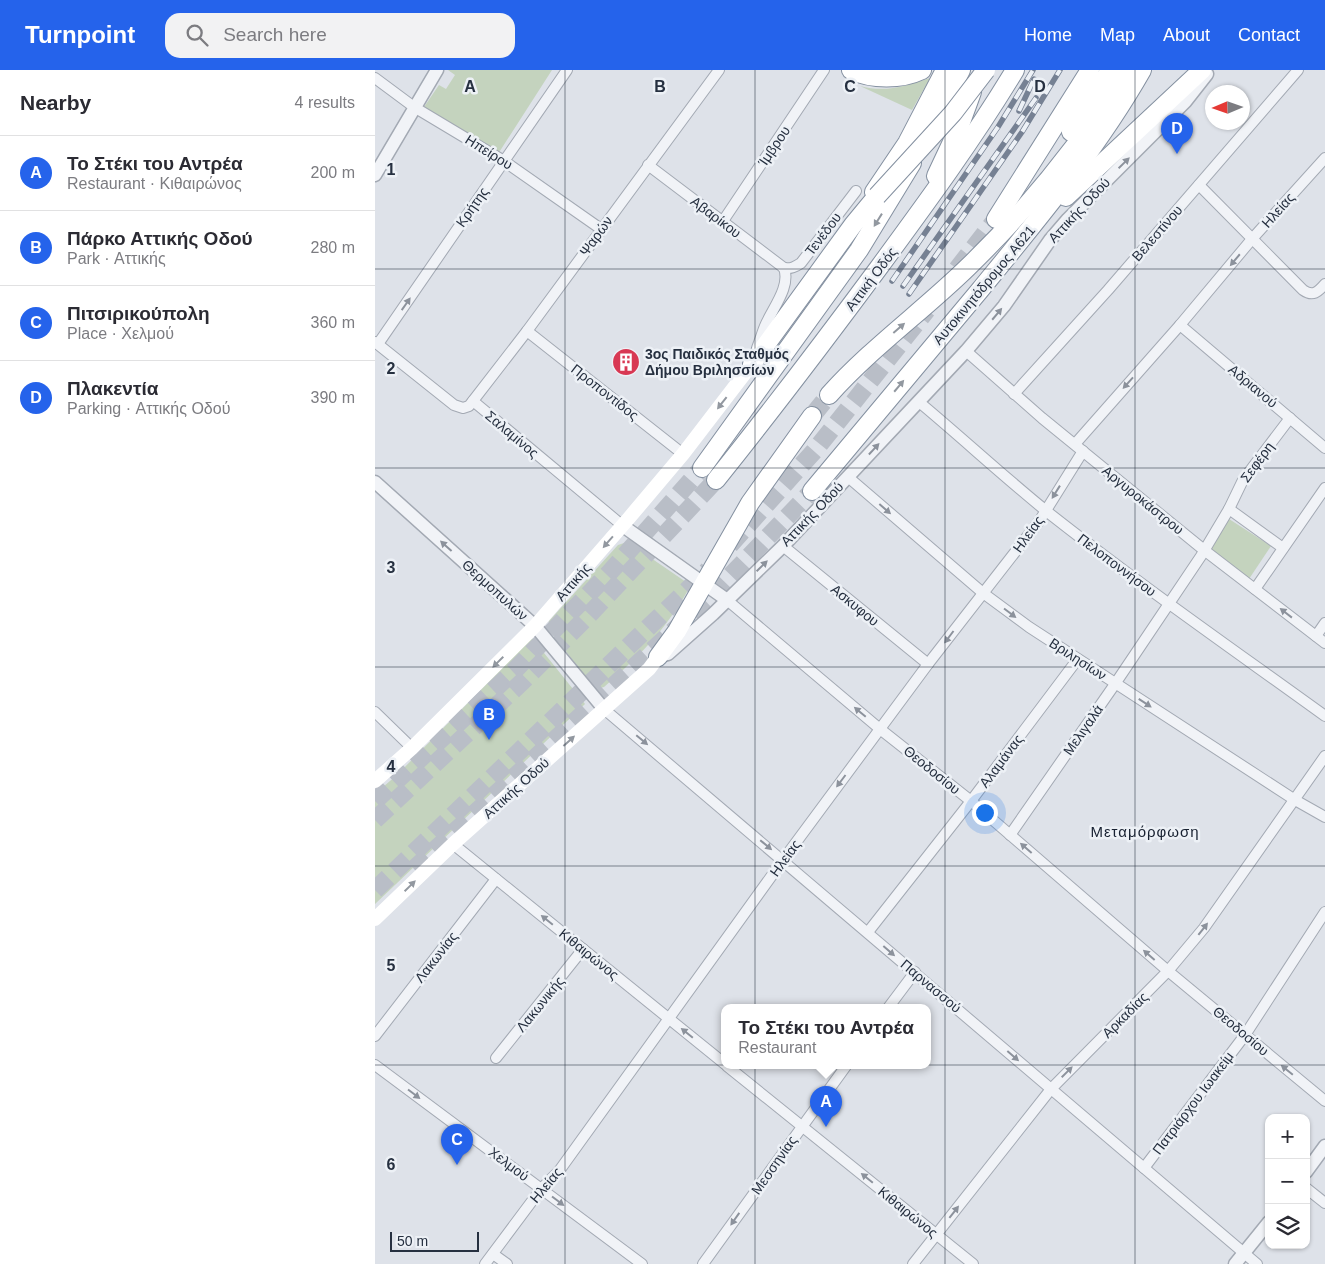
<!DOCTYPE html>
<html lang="en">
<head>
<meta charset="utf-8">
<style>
	:root { --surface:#fff; --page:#f2f2f3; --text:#2b2b33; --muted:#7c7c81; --line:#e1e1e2; --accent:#2563eb }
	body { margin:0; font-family:Helvetica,sans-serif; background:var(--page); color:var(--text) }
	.controls { position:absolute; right:15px; bottom:15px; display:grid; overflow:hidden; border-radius:10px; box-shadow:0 1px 4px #0004 }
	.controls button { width:45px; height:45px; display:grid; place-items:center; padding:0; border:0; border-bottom:1px solid var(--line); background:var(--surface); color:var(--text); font:25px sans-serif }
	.compass { position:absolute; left:830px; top:15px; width:45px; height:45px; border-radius:50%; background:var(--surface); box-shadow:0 1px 4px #0004; rotate:268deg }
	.scale { position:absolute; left:15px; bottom:12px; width:89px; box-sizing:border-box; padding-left:5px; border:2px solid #263040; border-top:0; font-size:14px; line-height:18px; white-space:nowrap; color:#263040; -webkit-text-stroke:4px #edf1f6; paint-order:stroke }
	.you { position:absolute; left:609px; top:742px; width:18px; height:18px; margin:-12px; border:4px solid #fff; border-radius:50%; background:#1a73e8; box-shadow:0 0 0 8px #1a73e833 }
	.badge { display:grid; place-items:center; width:32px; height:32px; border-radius:50%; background:var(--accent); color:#fff; font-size:16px; font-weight:700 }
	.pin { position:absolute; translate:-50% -41px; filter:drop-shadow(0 1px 2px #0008) }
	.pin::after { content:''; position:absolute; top:26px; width:18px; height:15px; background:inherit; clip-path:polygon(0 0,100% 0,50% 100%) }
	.popup { position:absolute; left:346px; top:934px; width:210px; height:65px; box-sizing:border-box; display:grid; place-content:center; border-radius:10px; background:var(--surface); filter:drop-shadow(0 1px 4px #0005); font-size:16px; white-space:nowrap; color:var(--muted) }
	.popup b { font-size:19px; color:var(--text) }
	.popup::after { content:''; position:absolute; left:50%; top:100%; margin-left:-10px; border:10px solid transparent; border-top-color:var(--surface) }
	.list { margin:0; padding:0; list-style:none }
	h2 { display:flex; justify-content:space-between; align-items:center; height:65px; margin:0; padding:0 20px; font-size:21px }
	h2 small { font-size:16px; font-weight:400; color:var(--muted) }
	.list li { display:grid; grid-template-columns:32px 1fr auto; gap:15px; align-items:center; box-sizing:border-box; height:75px; padding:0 20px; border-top:1px solid var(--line) }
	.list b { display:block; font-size:19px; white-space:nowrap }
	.list p { margin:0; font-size:16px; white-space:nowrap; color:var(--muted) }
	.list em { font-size:16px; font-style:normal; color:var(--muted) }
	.icon { flex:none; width:28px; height:28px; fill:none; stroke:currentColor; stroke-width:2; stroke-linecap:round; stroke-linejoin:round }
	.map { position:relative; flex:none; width:950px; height:1194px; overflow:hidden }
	header { display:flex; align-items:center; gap:30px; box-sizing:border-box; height:70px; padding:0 25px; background:var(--accent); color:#fff }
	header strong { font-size:24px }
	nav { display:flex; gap:28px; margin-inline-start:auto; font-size:18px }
	.search { width:350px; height:45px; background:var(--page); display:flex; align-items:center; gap:12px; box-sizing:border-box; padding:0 18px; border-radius:15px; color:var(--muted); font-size:19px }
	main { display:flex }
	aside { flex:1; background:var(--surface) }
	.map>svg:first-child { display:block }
</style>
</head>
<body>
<header>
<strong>Turnpoint</strong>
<div class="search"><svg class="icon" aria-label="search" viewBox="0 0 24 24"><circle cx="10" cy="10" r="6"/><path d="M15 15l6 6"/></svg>Search here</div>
<nav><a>Home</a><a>Map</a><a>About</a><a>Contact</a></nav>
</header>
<main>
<aside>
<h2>Nearby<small>4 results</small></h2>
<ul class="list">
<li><span class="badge">A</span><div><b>Το Στέκι του Αντρέα</b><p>Restaurant · Κιθαιρώνος</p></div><em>200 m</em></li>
<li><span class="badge">B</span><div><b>Πάρκο Αττικής Οδού</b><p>Park · Αττικής</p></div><em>280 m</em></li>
<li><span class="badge">C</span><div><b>Πιτσιρικούπολη</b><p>Place · Χελμού</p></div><em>360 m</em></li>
<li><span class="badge">D</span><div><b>Πλακεντία</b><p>Parking · Αττικής Οδού</p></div><em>390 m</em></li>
</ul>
</aside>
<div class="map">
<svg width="950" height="1194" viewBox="0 0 950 1194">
	<rect width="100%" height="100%" fill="#dee2e9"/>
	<!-- green -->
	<g fill="#c4d3be">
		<path d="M 73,0 L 177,0 L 123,84 L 49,37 L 64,15 L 71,19 L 80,5 Z"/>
		<path d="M 555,8 L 537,40 L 485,16 C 510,23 531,16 555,8 Z"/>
		<path d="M 854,449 L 896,476 L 874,509 L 834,481 Z"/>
		<path d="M 249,473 L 254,473 L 311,512 L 312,522 C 288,563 264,586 229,617 L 222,619 L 218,616 L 175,561 L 173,556 L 174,551 L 243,475 Z"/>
		<path d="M 157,568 L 210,634 L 0,834 L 0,724 L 23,704 Z"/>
	</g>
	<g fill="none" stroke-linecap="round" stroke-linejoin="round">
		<!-- motorway-tunnel -->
		<g stroke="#b9bec7" stroke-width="18" stroke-dasharray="18 9" stroke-linecap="butt">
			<path d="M 582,199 L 621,149"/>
			<path d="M 437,346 L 454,325"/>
			<path d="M 355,475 L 441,379 L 552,240"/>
			<path d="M 0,731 L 140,600 L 235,502 L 327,398"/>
			<path d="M 0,750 L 148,611 L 213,546 L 341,410"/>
			<path d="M 39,799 L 333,529 L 437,421"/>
			<path d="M 0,820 L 333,500"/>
		</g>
		<!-- minor casing -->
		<g stroke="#a3a9b3" stroke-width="12">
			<g id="minor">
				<path d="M 0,8 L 39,37 L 129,91 L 226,159"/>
				<path d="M 273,95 L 409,198"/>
				<path d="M 824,115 L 928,220 C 938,227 943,222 950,214"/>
				<path d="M 348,151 L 449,0"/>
				<path d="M 409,198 C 416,199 420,197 426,193 L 481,121"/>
				<path d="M 805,255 L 950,378"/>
				<path d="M 152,261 L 308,384"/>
				<path d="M 0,272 L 79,335 L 88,338 L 94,336 L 152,261 L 344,0"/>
				<path d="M 3,274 L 192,0"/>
				<path d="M 382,278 C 385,271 387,263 390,256 C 397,239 416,217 409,198"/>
				<path d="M 591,281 L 667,348 L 829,480 L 950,573"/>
				<path d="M 639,324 L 733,220 L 923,0"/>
				<path d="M 98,331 L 248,456"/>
				<path d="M 544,332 C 586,367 627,405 670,440 C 761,512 856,578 950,646"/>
				<path d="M 700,374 L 805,255 L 877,169 L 950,88"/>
				<path d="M 473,407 L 608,523 L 654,557 L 920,730 L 950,747"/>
				<path d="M 854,439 L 908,478"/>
				<path d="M 408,476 L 553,594"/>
				<path d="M 880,519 L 950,418"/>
				<path d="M 352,530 L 505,659 L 596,731 L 793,901 L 950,1031"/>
				<path d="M 941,566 L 950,553"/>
				<path d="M 229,639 L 882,1194"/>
				<path d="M 0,642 L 37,678"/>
				<path d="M 635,765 L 740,614 L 826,486 L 854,439 L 868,410 L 915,348"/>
				<path d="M 78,774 L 350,994"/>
				<path d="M 493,862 L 596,731 L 702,590"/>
				<path d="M 513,938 L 540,902"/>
				<path d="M 0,966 L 121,809"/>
				<path d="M 121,988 L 208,879"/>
				<path d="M 0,995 L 267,1194"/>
				<path d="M 352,996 L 598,1194"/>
				<path d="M 769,1098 L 870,965 L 950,842"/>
				<path d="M 931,1118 L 950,1133"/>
				<path d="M 118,1184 L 132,1194"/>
				<path d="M 110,1194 L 166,1119 L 184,1101 L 408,790 L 553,594 L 665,450 L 708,381"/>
				<path d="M 328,1194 L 471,996"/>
				<path d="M 538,1194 L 676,1019 L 793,901 L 829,858 L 950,686"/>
			</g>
		</g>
		<!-- tertiary casing -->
		<g stroke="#a3a9b3" stroke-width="15">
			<g id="tertiary">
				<path d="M 0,105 L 62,0"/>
				<path d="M 0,412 L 160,556 L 229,639"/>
				<path d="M 248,456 L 352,530"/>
				<path d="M 289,585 L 293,584 L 338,544 L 408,476 L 591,281 L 629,236 L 675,170 L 693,149 L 810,32 L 832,4"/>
				<path d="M 931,1102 L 950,1076"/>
				<path d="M 860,1194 L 894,1152"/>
			</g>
		</g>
		<!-- motorway casing -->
		<g stroke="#8490a0" stroke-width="20">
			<g id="motorway">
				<path d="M 476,0 C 497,10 526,10 547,0"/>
				<path d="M 696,62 L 735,0"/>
				<path d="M 554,64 L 586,0"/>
				<path d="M 561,106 L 585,55 L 597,22"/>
				<path d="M 499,122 L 532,73 L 570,0"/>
				<path d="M 691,127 L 827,0"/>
				<path d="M 621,149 L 715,0"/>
				<path d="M 377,294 L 478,155 L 502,126"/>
				<path d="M 454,325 C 496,278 548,241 593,197 C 654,138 707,71 753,0"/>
				<path d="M 327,398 L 484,180 L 537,93"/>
				<path d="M 341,410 C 397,340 451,269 505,196 C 552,132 599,68 640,0"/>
				<path d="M 437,421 C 493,354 549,287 605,220 C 663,149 722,79 767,0"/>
				<path d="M 283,587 L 302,561 L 375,433 L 437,346"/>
			</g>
		</g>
		<!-- minor -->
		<use href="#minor" stroke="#f1f3f7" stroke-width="10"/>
		<!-- tertiary -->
		<use href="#tertiary" stroke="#f1f3f7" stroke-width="12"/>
		<!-- secondary -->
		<g stroke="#fff" stroke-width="14">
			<path d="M 0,711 L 37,678 L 160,556 L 254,448 L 308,384 L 377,294"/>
			<path d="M 0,849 L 78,774 L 274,599 L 283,587"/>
		</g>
		<!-- motorway -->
		<use href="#motorway" stroke="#fff" stroke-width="18"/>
		<!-- rail casing -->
		<g stroke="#768193" stroke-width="5.5">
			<g id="rail">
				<path d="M 644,41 L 659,9"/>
				<path d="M 517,211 L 623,57 L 658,0"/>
				<path d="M 528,216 L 661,28"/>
				<path d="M 534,224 L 647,62 L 685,0"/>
			</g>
		</g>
		<!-- rail -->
		<use href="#rail" stroke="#edf1f6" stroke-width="4" stroke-dasharray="11" stroke-linecap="butt"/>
		<!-- motorway-bridge casing -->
		<g stroke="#8490a0" stroke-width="20" stroke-linecap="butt">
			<path id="motorway-bridge" d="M 502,126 L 578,43 L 611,0"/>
		</g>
		<!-- motorway-bridge -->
		<use href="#motorway-bridge" stroke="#fff" stroke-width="18"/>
	</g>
	<!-- one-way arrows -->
	<defs><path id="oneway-solid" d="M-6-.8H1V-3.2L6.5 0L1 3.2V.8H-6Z" transform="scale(1.25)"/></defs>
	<g fill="#8c929c">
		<use href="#oneway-solid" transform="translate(749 93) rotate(-44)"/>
		<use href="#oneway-solid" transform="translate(860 190) rotate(130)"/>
		<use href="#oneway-solid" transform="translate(31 234) rotate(-55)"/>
		<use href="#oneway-solid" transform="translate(622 244) rotate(-50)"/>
		<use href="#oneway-solid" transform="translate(753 313) rotate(132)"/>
		<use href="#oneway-solid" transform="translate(499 379) rotate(-47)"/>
		<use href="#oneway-solid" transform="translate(681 422) rotate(122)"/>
		<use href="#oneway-solid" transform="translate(510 439) rotate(41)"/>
		<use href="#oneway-solid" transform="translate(71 476) rotate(-138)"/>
		<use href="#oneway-solid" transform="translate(387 496) rotate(-44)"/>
		<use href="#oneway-solid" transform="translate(635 543) rotate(37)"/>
		<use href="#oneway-solid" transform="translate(911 543) rotate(-142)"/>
		<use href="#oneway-solid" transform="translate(574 567) rotate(127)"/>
		<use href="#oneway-solid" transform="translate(770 633) rotate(33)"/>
		<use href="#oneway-solid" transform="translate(485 642) rotate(-140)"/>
		<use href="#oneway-solid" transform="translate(267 670) rotate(40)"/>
		<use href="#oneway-solid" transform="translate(466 711) rotate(127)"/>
		<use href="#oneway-solid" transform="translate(391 775) rotate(40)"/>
		<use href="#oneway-solid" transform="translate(651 778) rotate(-139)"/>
		<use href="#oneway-solid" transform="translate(172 850) rotate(-141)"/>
		<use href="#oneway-solid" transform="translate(828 859) rotate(-52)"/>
		<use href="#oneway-solid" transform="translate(514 881) rotate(41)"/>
		<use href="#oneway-solid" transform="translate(774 885) rotate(-139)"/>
		<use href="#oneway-solid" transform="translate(312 963) rotate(-141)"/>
		<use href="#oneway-solid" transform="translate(638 986) rotate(41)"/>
		<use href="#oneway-solid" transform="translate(912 1000) rotate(-141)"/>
		<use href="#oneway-solid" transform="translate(692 1002) rotate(-45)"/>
		<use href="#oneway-solid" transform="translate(39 1024) rotate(37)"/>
		<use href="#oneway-solid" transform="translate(492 1108) rotate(-141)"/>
		<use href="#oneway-solid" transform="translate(183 1131) rotate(37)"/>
		<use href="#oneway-solid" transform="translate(579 1142) rotate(-52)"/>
		<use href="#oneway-solid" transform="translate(360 1149) rotate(125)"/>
	</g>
	<g fill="#9298a0">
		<use href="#oneway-solid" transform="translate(503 150) rotate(122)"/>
		<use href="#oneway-solid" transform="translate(524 258) rotate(-41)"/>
		<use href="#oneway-solid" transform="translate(524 316) rotate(-50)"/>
		<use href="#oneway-solid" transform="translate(347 333) rotate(128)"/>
		<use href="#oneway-solid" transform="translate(233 472) rotate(131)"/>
		<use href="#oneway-solid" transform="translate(123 592) rotate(135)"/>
		<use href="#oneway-solid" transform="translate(194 671) rotate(-42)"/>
		<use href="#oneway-solid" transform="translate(35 816) rotate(-44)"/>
	</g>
	<!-- grid -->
	<path fill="none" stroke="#263040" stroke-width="1" stroke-opacity="0.55" d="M 190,0 L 190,1194M 380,0 L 380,1194M 570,0 L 570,1194M 760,0 L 760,1194M 0,199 L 950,199M 0,398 L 950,398M 0,597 L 950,597M 0,796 L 950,796M 0,995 L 950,995"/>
	<!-- icons -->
	<defs>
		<g id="building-disc" transform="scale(1.4375)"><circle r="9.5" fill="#d83853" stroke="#edf1f6"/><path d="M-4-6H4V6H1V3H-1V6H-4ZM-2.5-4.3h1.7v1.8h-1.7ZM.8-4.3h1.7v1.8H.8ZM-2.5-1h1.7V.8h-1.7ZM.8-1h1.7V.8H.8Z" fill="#fff"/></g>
	</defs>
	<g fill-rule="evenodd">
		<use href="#building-disc" x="251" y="292"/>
	</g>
	<g text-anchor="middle" stroke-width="5" stroke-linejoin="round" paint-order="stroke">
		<!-- street labels -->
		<g font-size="14" fill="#263040" stroke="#edf1f6">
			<text transform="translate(399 76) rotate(-56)" y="5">Ίμβρου</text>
			<text transform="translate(114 82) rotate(32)" y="5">Ηπείρου</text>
			<text transform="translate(97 137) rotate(-55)" y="5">Κρήτης</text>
			<text transform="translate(704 140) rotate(-47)" y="5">Αττικής Οδού</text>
			<text transform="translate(903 140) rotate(-48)" y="5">Ηλείας</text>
			<text transform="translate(341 147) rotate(37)" y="5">Αβαρίκου</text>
			<text transform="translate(782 163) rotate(-49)" y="5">Βελεστίνου</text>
			<text transform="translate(448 164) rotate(-53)" y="5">Τενέδου</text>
			<text transform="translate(221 166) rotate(-54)" y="5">Ψαρών</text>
			<text transform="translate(496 209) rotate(-53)" y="5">Αττική Οδός</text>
			<text transform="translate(609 215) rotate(-50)" y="5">Αυτοκινητόδρομος Α621</text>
			<text transform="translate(878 316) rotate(40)" y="5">Αδριανού</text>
			<text transform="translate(230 322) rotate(38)" y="5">Προποντίδος</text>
			<text transform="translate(137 364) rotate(40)" y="5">Σαλαμίνος</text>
			<text transform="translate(882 392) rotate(-54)" y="5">Σεφέρη</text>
			<text transform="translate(768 430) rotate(39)" y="5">Αργυροκάστρου</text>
			<text transform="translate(437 444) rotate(-46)" y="5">Αττικής Οδού</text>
			<text transform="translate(653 464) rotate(-54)" y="5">Ηλείας</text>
			<text transform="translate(742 495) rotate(37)" y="5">Πελοποννήσου</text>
			<text transform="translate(198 512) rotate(-49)" y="5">Αττικής</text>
			<text transform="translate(120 520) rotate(42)" y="5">Θερμοπυλών</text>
			<text transform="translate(480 535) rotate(39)" y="5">Ασκυφου</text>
			<text transform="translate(703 589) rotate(33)" y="5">Βριλησίων</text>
			<text transform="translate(708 660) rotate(-55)" y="5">Μελιγαλά</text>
			<text transform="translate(626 691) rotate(-53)" y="5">Αλαμάνας</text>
			<text transform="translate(557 700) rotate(39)" y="5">Θεοδοσίου</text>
			<text transform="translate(141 718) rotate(-42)" y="5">Αττικής Οδού</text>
			<text transform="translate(410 788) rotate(-54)" y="5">Ηλείας</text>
			<text transform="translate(214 884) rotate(39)" y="5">Κιθαιρώνος</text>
			<text transform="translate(61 887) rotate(-52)" y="5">Λακωνίας</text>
			<text transform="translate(556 916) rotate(40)" y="5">Παρνασσού</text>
			<text transform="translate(165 934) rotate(-51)" y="5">Λακωνικής</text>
			<text transform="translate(750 945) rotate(-45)" y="5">Αρκαδίας</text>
			<text transform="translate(866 961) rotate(40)" y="5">Θεοδοσίου</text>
			<text transform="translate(818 1033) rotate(-53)" y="5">Πατριάρχου Ιωακείμ</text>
			<text transform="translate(134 1094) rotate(37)" y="5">Χελμού</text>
			<text transform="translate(399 1095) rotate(-55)" y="5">Μεσσηνίας</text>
			<text transform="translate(171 1115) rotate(-50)" y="5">Ηλείας</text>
			<text transform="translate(533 1142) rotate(39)" y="5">Κιθαιρώνος</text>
		</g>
		<!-- poi labels -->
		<g font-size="14" font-weight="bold" fill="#263040" stroke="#edf1f6" text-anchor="start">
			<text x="270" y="289">3ος Παιδικός Σταθμός<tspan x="270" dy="16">Δήμου Βριλησσίων</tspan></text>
		</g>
		<!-- neighbourhood labels -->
		<g font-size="15" letter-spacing="1" fill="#182131" stroke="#edf1f6">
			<text x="770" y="767">Μεταμόρφωση</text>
		</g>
	</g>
	<g font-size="16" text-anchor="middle" font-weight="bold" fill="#263040" stroke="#edf1f6" stroke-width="5" stroke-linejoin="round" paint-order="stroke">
		<text x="95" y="22">A</text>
		<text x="285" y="22">B</text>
		<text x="475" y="22">C</text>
		<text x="665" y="22">D</text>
		<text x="16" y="105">1</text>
		<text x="16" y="304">2</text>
		<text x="16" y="503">3</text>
		<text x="16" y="702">4</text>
		<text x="16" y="901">5</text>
		<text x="16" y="1100">6</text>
	</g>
</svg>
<div class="controls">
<button>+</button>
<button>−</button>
<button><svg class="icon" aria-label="layers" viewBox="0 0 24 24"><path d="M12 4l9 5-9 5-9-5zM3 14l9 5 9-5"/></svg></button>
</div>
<svg class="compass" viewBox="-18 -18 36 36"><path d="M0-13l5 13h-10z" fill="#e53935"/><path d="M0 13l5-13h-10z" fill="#7c7c81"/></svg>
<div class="scale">50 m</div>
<div class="you"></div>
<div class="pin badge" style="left:451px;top:1057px">A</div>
<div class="popup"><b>Το Στέκι του Αντρέα</b>Restaurant</div>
<div class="pin badge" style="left:114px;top:670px">B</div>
<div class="pin badge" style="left:82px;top:1095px">C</div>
<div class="pin badge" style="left:802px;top:84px">D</div>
</div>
</main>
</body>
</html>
